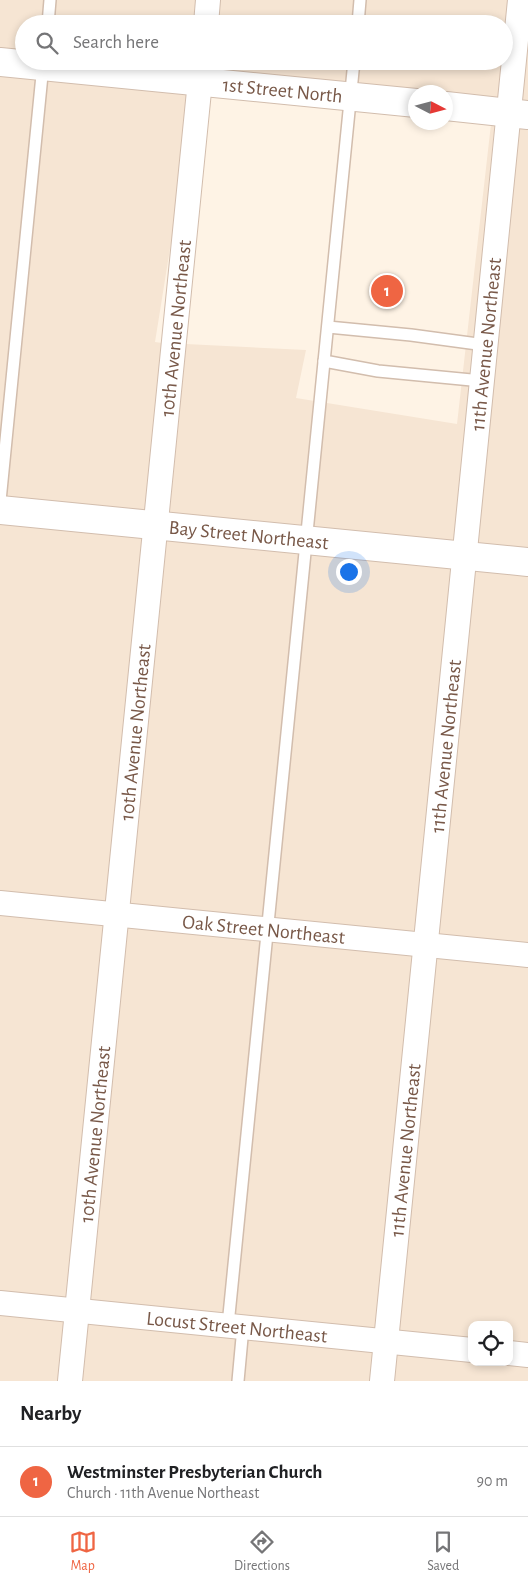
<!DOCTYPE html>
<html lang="en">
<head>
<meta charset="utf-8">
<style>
	:root { --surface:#fff; --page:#f2f2f2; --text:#202124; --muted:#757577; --line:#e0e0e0; --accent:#ef6543 }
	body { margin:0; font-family:"Alegreya Sans",sans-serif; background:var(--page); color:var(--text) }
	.controls { position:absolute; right:15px; bottom:15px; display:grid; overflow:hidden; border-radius:10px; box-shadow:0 2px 8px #0003 }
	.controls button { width:45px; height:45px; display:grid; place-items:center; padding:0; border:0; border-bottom:1px solid var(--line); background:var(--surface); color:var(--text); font:25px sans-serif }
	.compass { position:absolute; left:408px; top:85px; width:45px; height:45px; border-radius:50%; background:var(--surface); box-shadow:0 2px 8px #0003; rotate:96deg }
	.you { position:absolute; left:348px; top:571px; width:18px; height:18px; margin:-12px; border:4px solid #fff; border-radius:50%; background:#1a73e8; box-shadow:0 0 0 8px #1a73e833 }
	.badge { display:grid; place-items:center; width:32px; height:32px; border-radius:50%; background:var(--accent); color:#fff; font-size:16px; font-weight:700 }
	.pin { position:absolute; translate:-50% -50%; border:2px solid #fff; box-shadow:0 1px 5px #0006 }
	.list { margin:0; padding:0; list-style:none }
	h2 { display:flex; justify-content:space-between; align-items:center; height:65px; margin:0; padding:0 20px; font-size:21px }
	h2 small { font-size:16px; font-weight:400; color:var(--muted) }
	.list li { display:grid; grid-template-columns:32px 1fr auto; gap:15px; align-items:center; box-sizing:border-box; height:70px; padding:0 20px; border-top:1px solid var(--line) }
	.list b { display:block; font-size:19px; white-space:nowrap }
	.list p { margin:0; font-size:16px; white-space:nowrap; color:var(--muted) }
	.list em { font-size:16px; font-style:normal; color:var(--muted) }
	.icon { flex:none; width:28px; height:28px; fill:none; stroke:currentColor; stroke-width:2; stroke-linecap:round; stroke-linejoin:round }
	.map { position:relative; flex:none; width:528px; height:1381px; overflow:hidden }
	.search { position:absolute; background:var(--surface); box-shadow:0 2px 8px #0003; left:15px; right:15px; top:15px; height:55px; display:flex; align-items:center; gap:12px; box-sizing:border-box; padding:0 18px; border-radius:28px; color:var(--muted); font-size:19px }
	.sheet { height:135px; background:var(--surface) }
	nav { display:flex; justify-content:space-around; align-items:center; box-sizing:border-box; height:70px; border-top:1px solid var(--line); background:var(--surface); font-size:14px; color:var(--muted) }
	nav a { display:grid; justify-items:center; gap:2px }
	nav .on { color:var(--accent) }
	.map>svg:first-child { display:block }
</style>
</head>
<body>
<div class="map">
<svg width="528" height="1381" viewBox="0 0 528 1381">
	<rect width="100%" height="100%" fill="#fef3e5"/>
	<!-- residential -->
	<g fill="#f6e5d3">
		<path d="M 0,0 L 196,0 L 194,24 L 24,24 L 24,54 L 0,51 Z"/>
		<path d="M 220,0 L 508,0 L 504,35 L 504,24 L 218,24 Z"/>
		<path d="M 528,36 L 528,104 L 521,103 Z"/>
		<path d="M 99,61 L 190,61 L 189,70 Z"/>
		<path d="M 214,61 L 502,61 L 498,101 L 446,96 L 446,92 L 416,92 L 213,73 Z"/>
		<path d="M 0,73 L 187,91 L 173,230 L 155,342 L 162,343 L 145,513 L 0,499 Z"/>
		<path d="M 495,122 L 454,544 L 169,516 L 186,344 L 306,350 L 296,398 L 457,424 L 491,124 Z"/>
		<path d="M 519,124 L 528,125 L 528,551 L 477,546 Z"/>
		<path d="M 0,520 L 143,534 L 106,903 L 0,892 Z"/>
		<path d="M 166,537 L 452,565 L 415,933 L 130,905 Z"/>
		<path d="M 475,567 L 528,573 L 528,945 L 439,936 Z"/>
		<path d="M 0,913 L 104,924 L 67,1299 L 0,1292 Z"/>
		<path d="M 128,926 L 413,954 L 375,1329 L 90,1301 Z"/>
		<path d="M 436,957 L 528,966 L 528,1345 L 509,1343 L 509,1325 L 472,1325 L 472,1339 L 399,1332 Z"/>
		<path d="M 0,1313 L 65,1320 L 59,1381 L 0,1381 Z"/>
		<path d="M 88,1322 L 373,1350 L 370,1381 L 82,1381 Z"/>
		<path d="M 397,1353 L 472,1360 L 472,1362 L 491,1362 L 528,1366 L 528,1381 L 394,1381 Z"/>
	</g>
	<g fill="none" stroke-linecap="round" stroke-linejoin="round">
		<!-- service casing -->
		<g stroke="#d2bdad" stroke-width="14">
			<g id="service">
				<path d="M 48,24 L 50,0"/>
				<path d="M 358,24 L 360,0"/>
				<path d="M 328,327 L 411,335 L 485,345"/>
				<path d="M 324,361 L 378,371 L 482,381"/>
				<path d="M 0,501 L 43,65"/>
				<path d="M 228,1325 L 354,61"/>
				<path d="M 238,1381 L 243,1327"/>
			</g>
		</g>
		<!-- minor casing -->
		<g stroke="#d2bdad" stroke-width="26">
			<g id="minor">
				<path d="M 206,24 L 208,0"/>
				<path id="s1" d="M 0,903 L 528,955"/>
				<path id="s2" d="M 0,1303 L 472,1350"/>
				<path d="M 509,1353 L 528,1355"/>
				<path id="s3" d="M 70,1381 L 202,61"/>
				<path id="s4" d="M 382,1381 L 520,0"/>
			</g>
		</g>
		<!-- tertiary casing -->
		<g stroke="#d2bdad" stroke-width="30">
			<g id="tertiary">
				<path id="s5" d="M 0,62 L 416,103"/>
				<path d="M 446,106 L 528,115"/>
				<path id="s6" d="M 0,510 L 528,562"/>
			</g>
		</g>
		<!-- service -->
		<use href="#service" stroke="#fff" stroke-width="11"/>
		<!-- minor -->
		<use href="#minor" stroke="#fff" stroke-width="24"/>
		<!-- tertiary -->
		<use href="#tertiary" stroke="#fff" stroke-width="28"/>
	</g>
	<g text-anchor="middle" stroke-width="4" stroke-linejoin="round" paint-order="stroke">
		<!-- street labels -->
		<g font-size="20" fill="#785848" stroke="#fff7ec">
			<text dy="7" stroke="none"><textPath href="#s5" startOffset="284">1st Street North</textPath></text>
			<text dy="7" stroke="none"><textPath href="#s3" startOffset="1058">10th Avenue Northeast</textPath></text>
			<text dy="7" stroke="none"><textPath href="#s4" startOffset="1042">11th Avenue Northeast</textPath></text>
			<text dy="7" stroke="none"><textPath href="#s6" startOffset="250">Bay Street Northeast</textPath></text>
			<text dy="7" stroke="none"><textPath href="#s3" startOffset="652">10th Avenue Northeast</textPath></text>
			<text dy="7" stroke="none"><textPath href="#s4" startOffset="638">11th Avenue Northeast</textPath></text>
			<text dy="7" stroke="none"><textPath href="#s1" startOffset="265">Oak Street Northeast</textPath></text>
			<text dy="7" stroke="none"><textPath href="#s3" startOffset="248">10th Avenue Northeast</textPath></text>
			<text dy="7" stroke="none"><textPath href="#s4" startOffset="232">11th Avenue Northeast</textPath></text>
			<text dy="7" stroke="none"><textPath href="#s2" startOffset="238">Locust Street Northeast</textPath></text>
		</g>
	</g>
</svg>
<div class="controls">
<button><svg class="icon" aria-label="locate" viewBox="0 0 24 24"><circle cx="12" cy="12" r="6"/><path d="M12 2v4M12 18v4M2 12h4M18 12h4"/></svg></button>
</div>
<svg class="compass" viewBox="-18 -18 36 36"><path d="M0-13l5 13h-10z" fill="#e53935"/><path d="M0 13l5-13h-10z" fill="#757577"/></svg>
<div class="you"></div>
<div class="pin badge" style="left:387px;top:291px">1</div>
<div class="search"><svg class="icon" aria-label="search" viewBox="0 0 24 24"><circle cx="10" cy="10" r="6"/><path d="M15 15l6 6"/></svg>Search here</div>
</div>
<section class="sheet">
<h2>Nearby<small></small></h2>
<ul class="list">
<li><span class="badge">1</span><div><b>Westminster Presbyterian Church</b><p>Church · 11th Avenue Northeast</p></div><em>90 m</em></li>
</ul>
</section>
<nav>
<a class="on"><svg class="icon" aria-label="map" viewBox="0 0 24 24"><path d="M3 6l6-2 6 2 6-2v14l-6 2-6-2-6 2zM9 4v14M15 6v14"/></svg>Map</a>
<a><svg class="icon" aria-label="directions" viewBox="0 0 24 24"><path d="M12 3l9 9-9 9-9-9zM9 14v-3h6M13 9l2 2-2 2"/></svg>Directions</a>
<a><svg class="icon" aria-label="saved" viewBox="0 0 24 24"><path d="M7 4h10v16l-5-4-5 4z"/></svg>Saved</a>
</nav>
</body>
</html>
